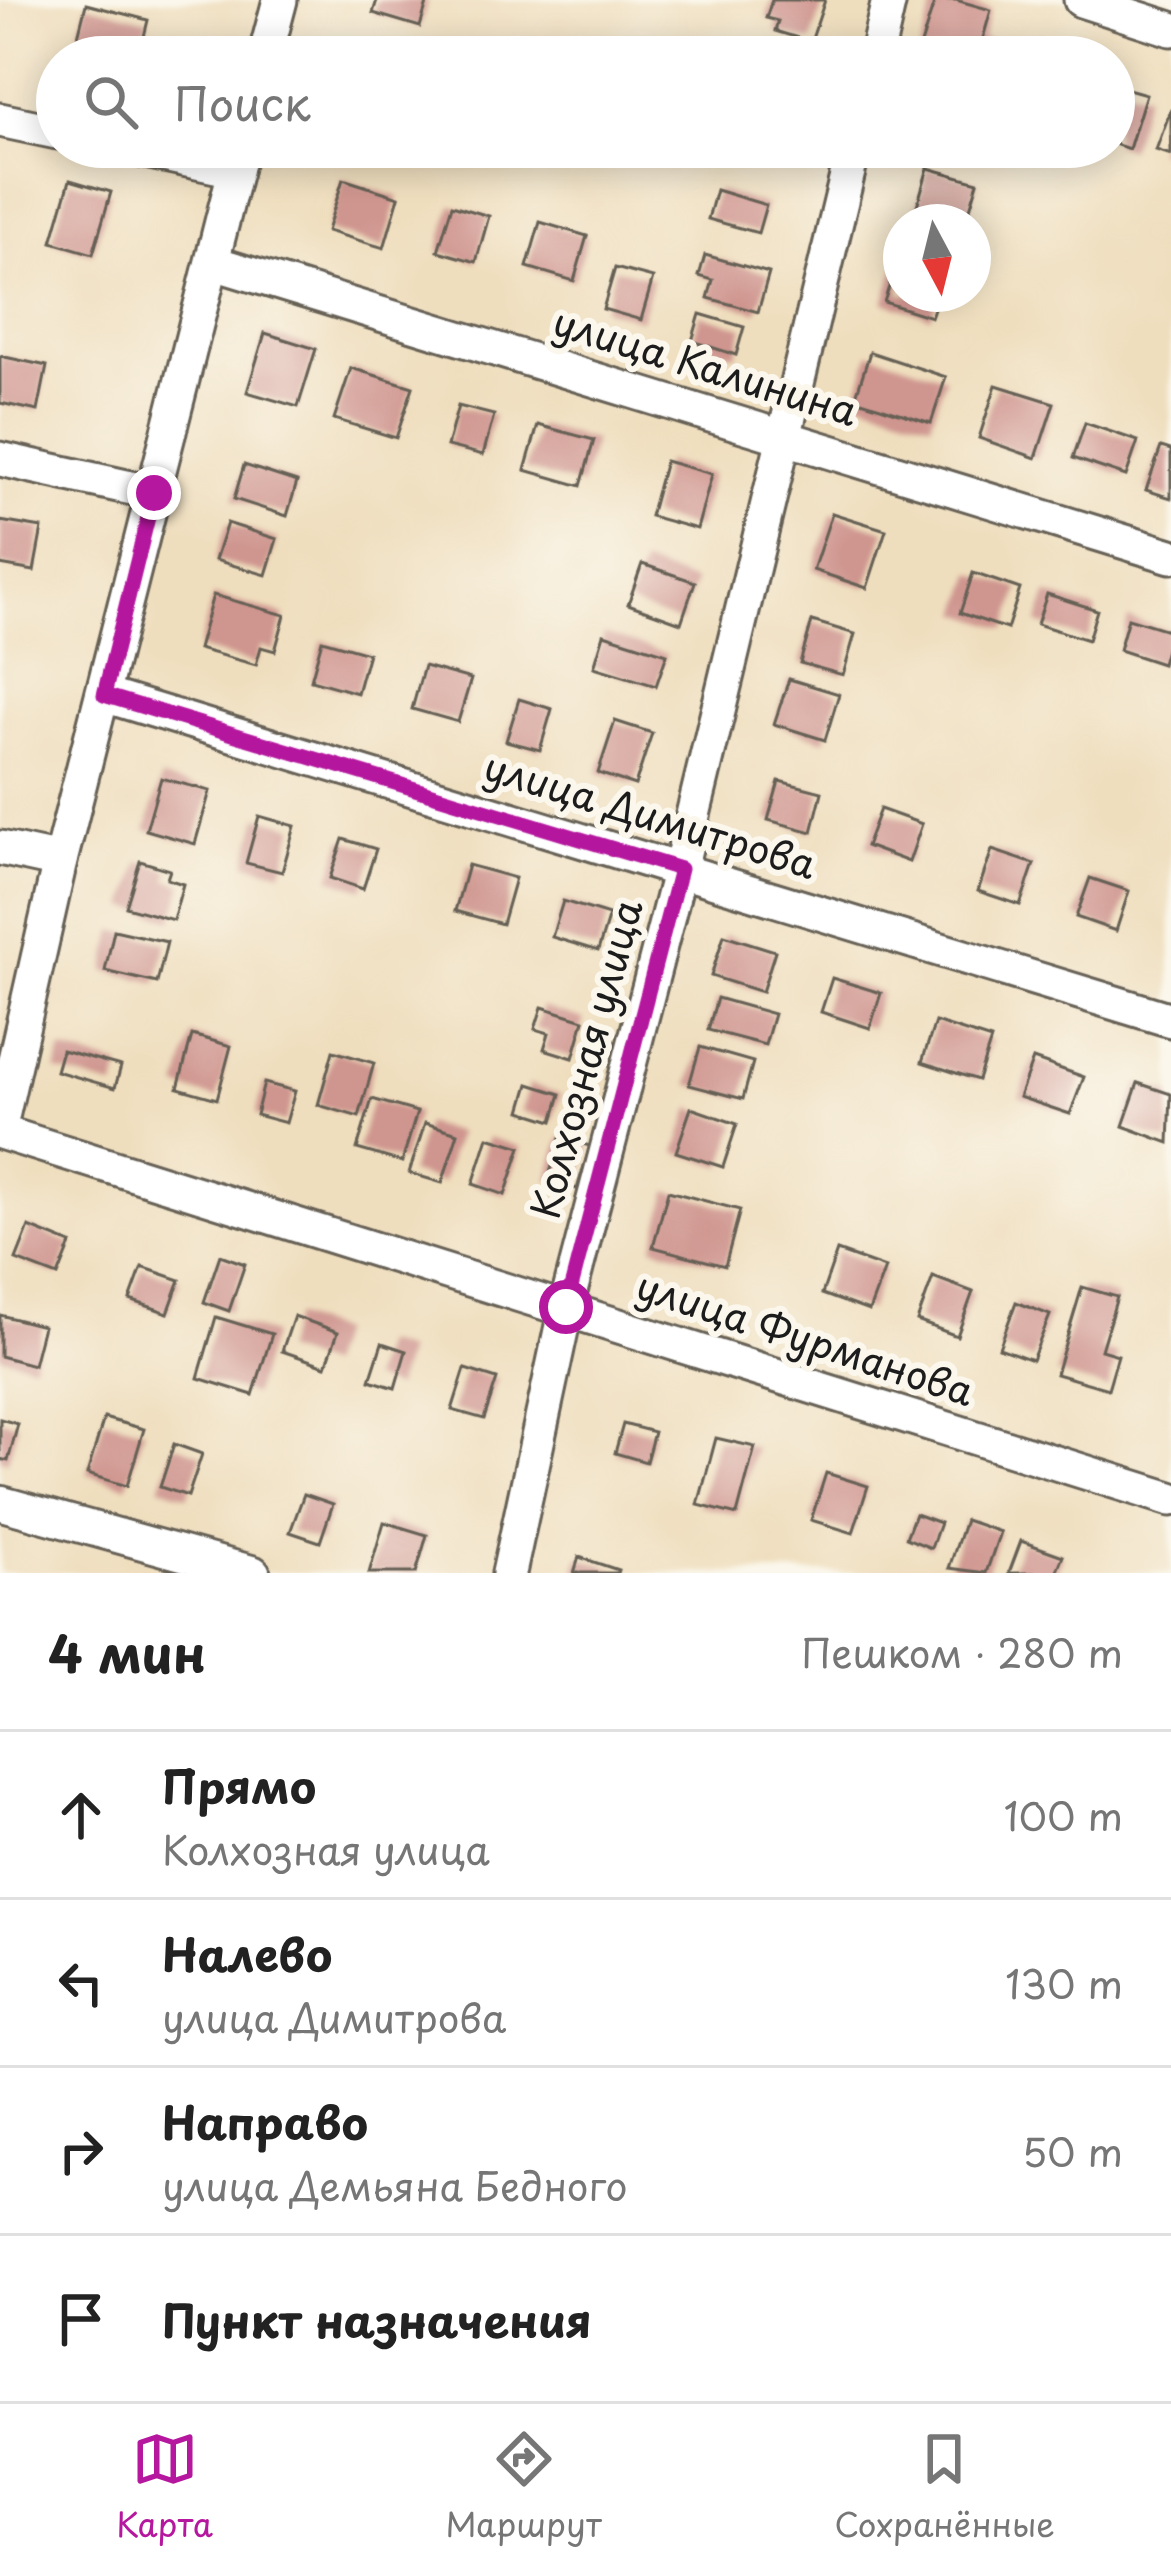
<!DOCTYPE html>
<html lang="ru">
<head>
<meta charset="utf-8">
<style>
	:root { --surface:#fff; --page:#f2f2f2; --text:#222; --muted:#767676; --line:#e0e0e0; --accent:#b5179e }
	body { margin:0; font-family:"Playpen Sans",sans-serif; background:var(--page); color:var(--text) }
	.compass { position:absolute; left:883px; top:204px; width:108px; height:108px; border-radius:50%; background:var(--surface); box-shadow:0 6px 30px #0003; rotate:173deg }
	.stop { position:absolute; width:36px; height:36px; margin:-27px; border:9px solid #b5179e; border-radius:50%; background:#fff }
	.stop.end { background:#b5179e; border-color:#fff; box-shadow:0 3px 12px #0008 }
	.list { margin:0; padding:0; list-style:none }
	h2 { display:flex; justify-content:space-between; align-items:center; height:156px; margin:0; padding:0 48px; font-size:51px }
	h2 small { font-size:39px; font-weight:400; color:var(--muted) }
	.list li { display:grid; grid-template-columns:78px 1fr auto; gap:36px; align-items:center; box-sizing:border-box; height:168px; padding:0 48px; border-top:3px solid var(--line) }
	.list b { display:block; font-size:45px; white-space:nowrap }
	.list p { margin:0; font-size:39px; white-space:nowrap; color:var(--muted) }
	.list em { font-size:39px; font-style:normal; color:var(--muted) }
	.icon { flex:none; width:66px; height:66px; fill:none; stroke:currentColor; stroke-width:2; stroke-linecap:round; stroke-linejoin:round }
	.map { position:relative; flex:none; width:1171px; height:1573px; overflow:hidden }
	.search { position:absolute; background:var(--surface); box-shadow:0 6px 30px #0003; left:36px; right:36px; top:36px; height:132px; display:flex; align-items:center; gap:30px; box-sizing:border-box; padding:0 42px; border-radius:66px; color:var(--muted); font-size:45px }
	.sheet { height:828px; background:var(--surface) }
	nav { display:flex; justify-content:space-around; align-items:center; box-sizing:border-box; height:168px; border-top:3px solid var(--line); background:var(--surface); font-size:33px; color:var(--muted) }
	nav a { display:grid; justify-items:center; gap:6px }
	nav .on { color:var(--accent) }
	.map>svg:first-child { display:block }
</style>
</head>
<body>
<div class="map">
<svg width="1171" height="1573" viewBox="0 0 1171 1573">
	<rect width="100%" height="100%" fill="#fbf7ec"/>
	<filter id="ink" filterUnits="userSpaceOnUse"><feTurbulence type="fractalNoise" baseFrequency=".00833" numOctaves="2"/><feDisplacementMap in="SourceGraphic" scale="24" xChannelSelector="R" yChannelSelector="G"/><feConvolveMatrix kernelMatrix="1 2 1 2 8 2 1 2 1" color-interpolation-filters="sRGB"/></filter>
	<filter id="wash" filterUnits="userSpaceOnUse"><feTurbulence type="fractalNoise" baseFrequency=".004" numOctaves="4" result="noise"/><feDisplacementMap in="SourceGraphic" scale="48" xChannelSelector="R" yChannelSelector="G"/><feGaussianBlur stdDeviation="2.7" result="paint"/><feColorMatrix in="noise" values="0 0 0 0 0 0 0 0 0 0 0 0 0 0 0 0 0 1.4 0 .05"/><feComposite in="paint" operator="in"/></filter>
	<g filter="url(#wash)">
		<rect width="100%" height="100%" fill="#efdebe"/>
		<g id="blocks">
			<!-- building -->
			<g fill="#cf958f">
				<path d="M 377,0 L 428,0 L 420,27 L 373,13 Z"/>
				<path d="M 772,0 L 825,0 L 811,42 L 775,31 L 778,21 L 766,18 Z"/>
				<path d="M 935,0 L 956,0 L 991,10 L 983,38 L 993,41 L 988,57 L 917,57 Z"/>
				<path d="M 86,4 L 148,20 L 139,57 L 92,57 L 95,44 L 77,40 Z"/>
				<path d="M 1114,85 L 1146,94 L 1129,149 L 1114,144 Z"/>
				<path d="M 1171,109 L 1171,155 L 1156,150 Z"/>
				<path d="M 928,168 L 978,182 L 966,222 L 916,209 Z"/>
				<path d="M 343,179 L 399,197 L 384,248 L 327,231 Z"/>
				<path d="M 70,180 L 111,192 L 93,254 L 52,242 Z"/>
				<path d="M 716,190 L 766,205 L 758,233 L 708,219 Z"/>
				<path d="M 452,205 L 489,216 L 476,262 L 438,251 Z"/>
				<path d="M 540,222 L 587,236 L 574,281 L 527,267 Z"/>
				<path d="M 900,253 L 901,294 L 939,294 L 931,317 L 884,302 Z"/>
				<path d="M 705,255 L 769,273 L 758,312 L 708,298 L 713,280 L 699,276 Z"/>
				<path d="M 615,268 L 653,278 L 641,320 L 603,309 Z"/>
				<path d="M 700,314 L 744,327 L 736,355 L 692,341 Z"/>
				<path d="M 265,333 L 316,349 L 298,407 L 247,392 Z"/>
				<path d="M 870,352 L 946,377 L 931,423 L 855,399 Z"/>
				<path d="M 0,356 L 47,366 L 38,411 L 0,403 Z"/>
				<path d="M 351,368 L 413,387 L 396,438 L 334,419 Z"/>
				<path d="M 996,385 L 1054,403 L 1036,458 L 979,438 Z"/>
				<path d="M 458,406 L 494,415 L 483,455 L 447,446 Z"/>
				<path d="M 1085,423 L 1138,441 L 1126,476 L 1073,458 Z"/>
				<path d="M 538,425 L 594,440 L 581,486 L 525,470 Z"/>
				<path d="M 1161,447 L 1171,450 L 1171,498 L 1146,490 Z"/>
				<path d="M 665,461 L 712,474 L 697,529 L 650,516 Z"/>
				<path d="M 244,465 L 297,482 L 287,516 L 234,499 Z"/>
				<path d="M 832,513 L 886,530 L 867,588 L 813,570 Z"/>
				<path d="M 0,521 L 42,528 L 34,571 L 0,565 Z"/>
				<path d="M 227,523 L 277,539 L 266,575 L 215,560 Z"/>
				<path d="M 642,564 L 695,582 L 681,623 L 628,604 Z"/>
				<path d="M 973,573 L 1020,589 L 1007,629 L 960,613 Z"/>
				<path d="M 1047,594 L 1097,610 L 1088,640 L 1037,624 Z"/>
				<path d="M 213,595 L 285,615 L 275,651 L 261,647 L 256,665 L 198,649 Z"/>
				<path d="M 1128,618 L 1171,631 L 1162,664 L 1119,650 Z"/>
				<path d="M 812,621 L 855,634 L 843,675 L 800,663 Z"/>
				<path d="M 604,634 L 667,654 L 656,686 L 594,667 Z"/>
				<path d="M 322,640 L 368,653 L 357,693 L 311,680 Z"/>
				<path d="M 424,666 L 471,679 L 458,722 L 412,709 Z"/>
				<path d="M 789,679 L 839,694 L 825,740 L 774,724 Z"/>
				<path d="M 519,699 L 552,709 L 540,750 L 506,741 Z"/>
				<path d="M 615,721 L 652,733 L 635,785 L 598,773 Z"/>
				<path d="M 161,778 L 210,791 L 195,844 L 146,830 Z"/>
				<path d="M 779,781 L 822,792 L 812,832 L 768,820 Z"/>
				<path d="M 880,809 L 922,824 L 909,862 L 866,846 Z"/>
				<path d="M 259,816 L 295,826 L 282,872 L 246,863 Z"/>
				<path d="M 343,839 L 376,849 L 363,889 L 330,878 Z"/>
				<path d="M 992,850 L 1034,864 L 1020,905 L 978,891 Z"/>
				<path d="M 140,861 L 170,870 L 167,879 L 183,884 L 173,920 L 126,907 Z"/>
				<path d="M 468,865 L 515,878 L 502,924 L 455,911 Z"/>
				<path d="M 1090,878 L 1129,891 L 1116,931 L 1076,917 Z"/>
				<path d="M 563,901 L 609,915 L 598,951 L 552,937 Z"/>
				<path d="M 114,930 L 167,942 L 157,983 L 105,971 Z"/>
				<path d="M 724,935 L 775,951 L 762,992 L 711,976 Z"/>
				<path d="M 832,978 L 881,993 L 870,1028 L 821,1012 Z"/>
				<path d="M 717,998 L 774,1014 L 765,1045 L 708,1030 Z"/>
				<path d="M 542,1007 L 584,1020 L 573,1058 L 544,1049 L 549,1033 L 535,1029 Z"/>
				<path d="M 935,1022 L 991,1040 L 978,1080 L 922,1062 Z"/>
				<path d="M 192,1035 L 231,1046 L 217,1099 L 178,1088 Z"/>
				<path d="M 700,1047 L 753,1062 L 743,1099 L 689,1085 Z"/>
				<path d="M 62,1050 L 121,1066 L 115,1088 L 56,1071 Z"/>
				<path d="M 333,1051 L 374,1063 L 359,1117 L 318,1105 Z"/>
				<path d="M 1033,1059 L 1084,1077 L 1070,1114 L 1019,1097 Z"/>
				<path d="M 264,1083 L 295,1091 L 286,1123 L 256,1115 Z"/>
				<path d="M 1138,1083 L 1171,1094 L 1169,1143 L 1123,1126 Z"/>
				<path d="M 529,1084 L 561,1094 L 553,1121 L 521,1111 Z"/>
				<path d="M 372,1099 L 417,1112 L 402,1162 L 357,1149 Z"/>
				<path d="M 691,1108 L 737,1124 L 723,1167 L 676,1152 Z"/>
				<path d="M 425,1123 L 458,1133 L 442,1183 L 409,1173 Z"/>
				<path d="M 488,1137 L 521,1147 L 505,1195 L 473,1184 Z"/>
				<path d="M 560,1138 L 590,1146 L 577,1189 L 548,1180 Z"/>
				<path d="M 668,1191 L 740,1210 L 725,1266 L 653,1247 Z"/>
				<path d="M 29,1227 L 71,1244 L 58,1276 L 16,1260 Z"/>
				<path d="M 837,1251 L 885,1268 L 869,1311 L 822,1294 Z"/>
				<path d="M 220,1255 L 245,1264 L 229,1311 L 204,1302 Z"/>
				<path d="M 142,1267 L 180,1280 L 168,1313 L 130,1300 Z"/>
				<path d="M 933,1277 L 973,1292 L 957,1336 L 917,1321 Z"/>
				<path d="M 1082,1287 L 1117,1297 L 1101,1350 L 1118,1355 L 1108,1389 L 1056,1374 Z"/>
				<path d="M 1016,1302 L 1050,1315 L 1032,1360 L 999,1348 Z"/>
				<path d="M 0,1315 L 43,1326 L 33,1365 L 0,1356 Z"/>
				<path d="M 294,1316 L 338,1332 L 326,1366 L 282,1351 Z"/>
				<path d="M 216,1317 L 272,1334 L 253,1395 L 198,1378 Z"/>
				<path d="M 382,1343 L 406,1351 L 395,1388 L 370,1380 Z"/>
				<path d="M 465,1369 L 497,1379 L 484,1419 L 452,1410 Z"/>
				<path d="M 104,1418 L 144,1429 L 127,1486 L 87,1474 Z"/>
				<path d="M 0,1419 L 18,1424 L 8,1461 L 0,1459 Z"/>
				<path d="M 623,1424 L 654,1432 L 646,1462 L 615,1453 Z"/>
				<path d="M 716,1438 L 755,1447 L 737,1515 L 698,1505 Z"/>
				<path d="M 174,1444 L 202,1454 L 188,1496 L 160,1487 Z"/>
				<path d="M 826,1473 L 868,1486 L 853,1533 L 811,1520 Z"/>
				<path d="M 304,1494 L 333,1504 L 320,1542 L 290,1532 Z"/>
				<path d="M 915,1514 L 940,1523 L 931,1548 L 906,1538 Z"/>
				<path d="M 965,1520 L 1000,1532 L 986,1573 L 949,1568 Z"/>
				<path d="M 384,1522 L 427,1535 L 416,1573 L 369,1573 Z"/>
				<path d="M 1021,1541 L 1063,1556 L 1056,1573 L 1009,1573 Z"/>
				<path d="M 579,1557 L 618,1570 L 617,1573 L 574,1573 Z"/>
			</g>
		</g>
	</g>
	<g filter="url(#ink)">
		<use href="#blocks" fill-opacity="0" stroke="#666055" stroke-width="3"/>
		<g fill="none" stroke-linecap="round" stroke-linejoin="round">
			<!-- minor casing -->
			<g stroke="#666055" stroke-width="39">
				<g id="minor">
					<path d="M 1081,0 L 1171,29"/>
					<path d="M 265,57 L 280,0"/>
					<path d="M 876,57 L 889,0"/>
					<path d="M 0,120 L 57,132"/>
					<path d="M 126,147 L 235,170"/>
					<path d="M 214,263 L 1171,556"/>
					<path d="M 0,459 L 154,493"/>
					<path d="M 104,695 L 1171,1020"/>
					<path d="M 0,848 L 60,861"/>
					<path d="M 0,1126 L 60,861 L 241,147"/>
					<path d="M 0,1132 L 1171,1499"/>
					<path d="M 0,1503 L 253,1573"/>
					<path d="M 509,1573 L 566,1307 L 680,869 L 854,147"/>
				</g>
			</g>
			<!-- minor -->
			<use href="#minor" stroke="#fff" stroke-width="33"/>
		</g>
	</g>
	<g fill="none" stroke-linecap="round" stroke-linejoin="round" filter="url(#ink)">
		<!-- route -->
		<path stroke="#b5179e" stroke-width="15" d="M 154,493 L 104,695 L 680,869 L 566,1307"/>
	</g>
	<g text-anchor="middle" stroke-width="12" stroke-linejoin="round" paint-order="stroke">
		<!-- street labels -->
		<g font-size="39" fill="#1c1c1c" stroke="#fbf7ec">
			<text transform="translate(705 367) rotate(17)" y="14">улица Калинина</text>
			<text transform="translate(650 816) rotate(17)" y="14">улица Димитрова</text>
			<text transform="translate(587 1059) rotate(-75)" y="14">Колхозная улица</text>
			<text transform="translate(805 1339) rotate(18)" y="14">улица Фурманова</text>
		</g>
	</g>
</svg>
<svg class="compass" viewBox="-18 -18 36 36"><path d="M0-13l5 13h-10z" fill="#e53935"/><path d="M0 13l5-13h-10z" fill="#767676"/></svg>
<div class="stop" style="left:566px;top:1307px"></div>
<div class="stop end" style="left:154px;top:493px"></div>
<div class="search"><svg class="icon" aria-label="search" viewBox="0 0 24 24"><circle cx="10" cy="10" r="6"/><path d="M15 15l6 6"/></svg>Поиск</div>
</div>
<section class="sheet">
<h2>4 мин<small>Пешком · 280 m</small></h2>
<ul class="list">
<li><svg class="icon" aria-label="ahead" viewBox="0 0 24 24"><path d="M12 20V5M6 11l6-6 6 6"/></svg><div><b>Прямо</b><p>Колхозная улица</p></div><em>100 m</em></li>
<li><svg class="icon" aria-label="left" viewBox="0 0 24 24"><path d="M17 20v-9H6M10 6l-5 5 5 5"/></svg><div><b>Налево</b><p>улица Димитрова</p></div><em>130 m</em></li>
<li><svg class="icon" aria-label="right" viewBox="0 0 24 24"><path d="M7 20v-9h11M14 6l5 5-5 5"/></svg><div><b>Направо</b><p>улица Демьяна Бедного</p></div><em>50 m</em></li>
<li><svg class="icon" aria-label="arrive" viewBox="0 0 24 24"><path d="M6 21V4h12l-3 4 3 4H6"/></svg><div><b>Пункт назначения</b></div></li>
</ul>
</section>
<nav>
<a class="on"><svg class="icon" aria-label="map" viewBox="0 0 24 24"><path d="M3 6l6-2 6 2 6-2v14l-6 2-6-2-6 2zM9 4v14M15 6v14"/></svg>Карта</a>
<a><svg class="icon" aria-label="directions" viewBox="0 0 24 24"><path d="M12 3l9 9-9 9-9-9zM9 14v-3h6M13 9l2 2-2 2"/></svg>Маршрут</a>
<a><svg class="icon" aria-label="saved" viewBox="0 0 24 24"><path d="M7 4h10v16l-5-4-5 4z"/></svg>Сохранённые</a>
</nav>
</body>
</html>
